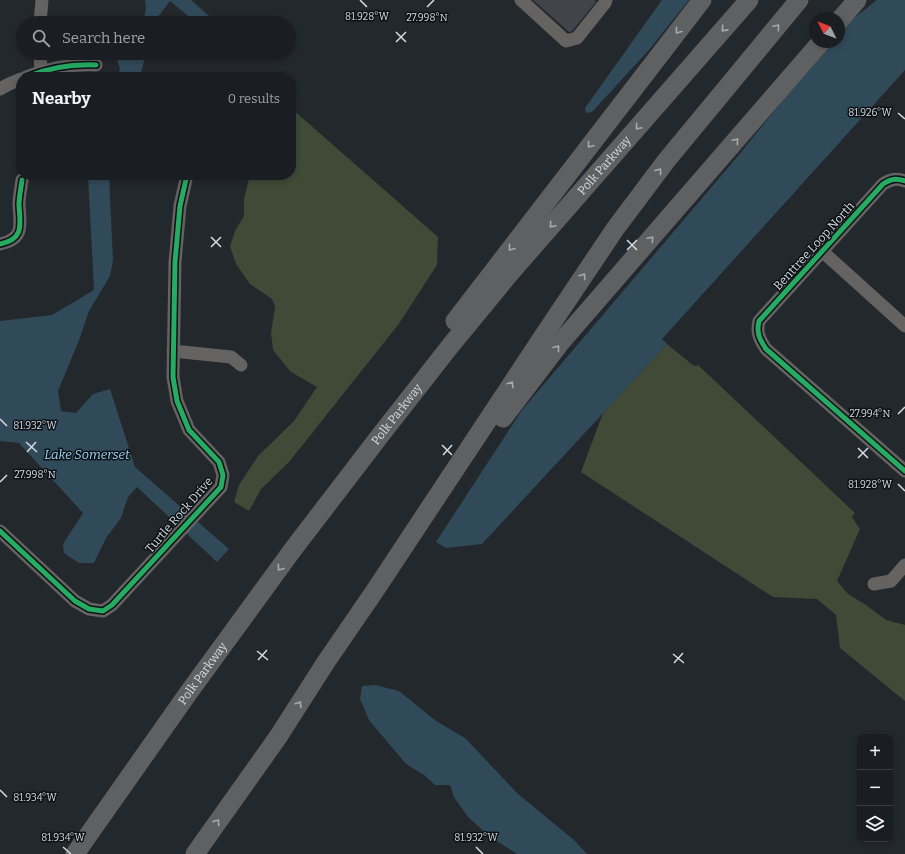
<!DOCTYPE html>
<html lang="en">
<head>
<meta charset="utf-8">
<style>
	:root { --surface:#1a1e22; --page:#272b2f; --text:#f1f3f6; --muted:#9fa2a5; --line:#383c40 }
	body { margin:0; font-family:Bitter,serif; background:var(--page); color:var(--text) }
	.controls { position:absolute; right:12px; bottom:12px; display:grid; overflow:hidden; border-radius:8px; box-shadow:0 2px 6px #0003 }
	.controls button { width:36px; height:36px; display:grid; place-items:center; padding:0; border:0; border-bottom:1px solid var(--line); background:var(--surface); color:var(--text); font:20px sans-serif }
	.compass { position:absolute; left:809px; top:12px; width:36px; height:36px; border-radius:50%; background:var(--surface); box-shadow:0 2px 6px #0003; rotate:312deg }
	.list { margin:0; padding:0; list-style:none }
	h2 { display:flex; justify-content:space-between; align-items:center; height:52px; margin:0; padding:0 16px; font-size:17px }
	h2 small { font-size:13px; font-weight:400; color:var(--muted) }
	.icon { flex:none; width:22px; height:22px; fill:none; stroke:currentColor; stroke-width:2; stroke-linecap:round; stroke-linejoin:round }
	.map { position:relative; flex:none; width:905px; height:854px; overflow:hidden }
	.search { position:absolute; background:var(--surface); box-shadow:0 2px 6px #0003; left:16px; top:16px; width:280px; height:44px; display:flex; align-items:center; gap:10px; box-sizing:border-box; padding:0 14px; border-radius:22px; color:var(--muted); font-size:15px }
	.panel { position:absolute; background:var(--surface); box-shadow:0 2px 6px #0003; left:16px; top:72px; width:280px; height:108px; border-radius:16px }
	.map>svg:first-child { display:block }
</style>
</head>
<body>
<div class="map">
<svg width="905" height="854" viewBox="0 0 905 854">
	<rect width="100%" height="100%" fill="#23282d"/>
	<!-- green -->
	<g fill="#404a37">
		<path d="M 291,108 L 438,237 L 437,265 L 398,325 L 289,462 L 261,489 L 249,511 L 234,502 L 239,485 L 258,456 L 294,421 L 317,387 L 291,372 L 273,350 L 271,333 L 275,307 L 272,299 L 250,284 L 236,264 L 230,246 L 235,231 L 244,216 L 244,199 L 250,175 L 291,175 Z"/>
		<path d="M 667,344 L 694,366 L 698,365 L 855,513 L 852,517 L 860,529 L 837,581 L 848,594 L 866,605 L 886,620 L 905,625 L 905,701 L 840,648 L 836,615 L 817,599 L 773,597 L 581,472 L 603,413 Z"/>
	</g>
	<!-- water -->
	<g fill="#314a59">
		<path d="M 145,0 L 191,0 L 217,23 L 197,23 L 170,1 L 153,23 L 143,23 L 146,9 Z"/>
		<path d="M 662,0 L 689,0 L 648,51 L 592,112 L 586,113 L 585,108 Z"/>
		<path d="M 877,0 L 905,0 L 905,70 L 662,339 L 667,344 L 482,544 L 446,548 L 436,542 L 522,410 L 738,156 L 829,42 L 839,42 L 839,30 Z"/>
		<path d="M 115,53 L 146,53 L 140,77 L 117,77 L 120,69 Z"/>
		<path d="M 88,175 L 109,175 L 113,260 L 110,276 L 89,311 L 79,340 L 58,391 L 61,411 L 76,413 L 93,394 L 110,389 L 135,467 L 229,549 L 217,562 L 137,487 L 128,497 L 121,518 L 106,538 L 94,563 L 79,563 L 64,553 L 63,544 L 83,513 L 19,443 L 0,441 L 0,321 L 52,315 L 94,290 Z"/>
		<path d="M 375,685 L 399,691 L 436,721 L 465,738 L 518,794 L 574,840 L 587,854 L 517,854 L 490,837 L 468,817 L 454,797 L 450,785 L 435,785 L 424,775 L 406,764 L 369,720 L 360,699 L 362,686 Z"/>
	</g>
	<!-- building -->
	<path fill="#424449" d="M 533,0 L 594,0 L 596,2 L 572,31 L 569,32 Z"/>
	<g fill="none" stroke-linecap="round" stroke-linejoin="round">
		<!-- minor -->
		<g stroke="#646362" stroke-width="13">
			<path d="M 521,0 L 566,41 L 577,38 L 605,3 L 606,0"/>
			<path d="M 40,23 L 42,0"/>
			<path d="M 40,53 L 41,72"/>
			<path d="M 26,77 C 48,68 72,64 96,65"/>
			<path d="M 0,89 L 9,84 L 21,79"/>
			<path d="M 905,181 C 896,178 891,179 883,184 L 759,321 C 756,333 760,340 766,349 L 905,471"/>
			<path d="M 0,244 C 25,239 20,224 19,205 C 19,197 21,188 22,180"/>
			<path d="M 823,252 L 905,326"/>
			<path d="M 173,351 L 231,357 L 241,365"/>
			<path d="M 0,531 L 75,601 L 89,609 L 103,611 L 112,605 L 221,487 L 223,475 L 219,462 L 189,430 L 177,401 L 173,377 L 175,262 L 180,206 L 187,175"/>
			<path d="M 874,584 L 891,581 L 905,565"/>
		</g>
		<!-- highway -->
		<g stroke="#5f6061" stroke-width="19">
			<path d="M 839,21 L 857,0"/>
			<path d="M 455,321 L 702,0"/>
			<path d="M 503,418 L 561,342 L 821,42"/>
			<path id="s1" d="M 75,854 L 189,692 L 294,548 L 379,437 L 451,345 L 511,272 L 749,0"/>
			<path d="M 195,854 L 278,737 L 326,662 L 374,592 L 546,332 L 615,229 L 666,161 L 799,0"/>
		</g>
		<!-- cycleway casing -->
		<g stroke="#0c1115" stroke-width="8">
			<g id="cycleway">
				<path d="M 26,77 C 48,68 72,64 96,65"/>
				<path d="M 905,181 C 896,178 891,179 883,184 L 759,321 C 756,333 760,340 766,349 L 905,471"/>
				<path d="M 0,244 C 25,239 20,224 19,205 C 19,197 21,188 22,180"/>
				<path d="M 0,531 L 75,601 L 89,609 L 103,611 L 112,605 L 221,487 L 223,475 L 219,462 L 189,430 L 177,401 L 173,377 L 175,262 L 180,206 L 187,175"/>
			</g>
		</g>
		<!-- cycleway -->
		<use href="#cycleway" stroke="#26ab63" stroke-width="5"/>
	</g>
	<!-- one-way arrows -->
	<defs><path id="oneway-chevron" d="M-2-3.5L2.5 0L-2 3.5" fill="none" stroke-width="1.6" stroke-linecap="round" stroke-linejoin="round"/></defs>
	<g stroke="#a5aaae">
		<use href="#oneway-chevron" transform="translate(777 27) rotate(-50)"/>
		<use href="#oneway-chevron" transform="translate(724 29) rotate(132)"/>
		<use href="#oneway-chevron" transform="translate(678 31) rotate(128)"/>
		<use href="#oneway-chevron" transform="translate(638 127) rotate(131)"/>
		<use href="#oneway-chevron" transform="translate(736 141) rotate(-49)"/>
		<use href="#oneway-chevron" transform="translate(590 145) rotate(128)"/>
		<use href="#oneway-chevron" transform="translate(659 171) rotate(-53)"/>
		<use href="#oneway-chevron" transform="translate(552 225) rotate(131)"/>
		<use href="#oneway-chevron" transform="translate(651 239) rotate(-49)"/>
		<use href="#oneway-chevron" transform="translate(511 248) rotate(128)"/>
		<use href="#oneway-chevron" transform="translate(583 276) rotate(-56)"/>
		<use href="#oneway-chevron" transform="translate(557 348) rotate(-52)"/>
		<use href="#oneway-chevron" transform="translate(511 384) rotate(-57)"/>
		<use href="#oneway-chevron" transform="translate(280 568) rotate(126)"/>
		<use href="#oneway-chevron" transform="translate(299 704) rotate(-58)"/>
		<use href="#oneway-chevron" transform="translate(217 822) rotate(-55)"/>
	</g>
	<!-- ticks -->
	<path fill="none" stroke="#d4dbe1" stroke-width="1.5" d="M 360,0 L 367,7M 427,7 L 434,0M 396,32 L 406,42M 396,42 L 406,32M 898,113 L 905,119M 211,237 L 221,247M 627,240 L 637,250M 211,247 L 221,237M 627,250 L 637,240M 898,414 L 905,407M 0,419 L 7,426M 26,442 L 37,452M 442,445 L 452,455M 858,448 L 868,458M 27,452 L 36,442M 443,455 L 452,445M 858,458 L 868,448M 0,482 L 7,475M 898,484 L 905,491M 257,651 L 268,660M 673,654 L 684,663M 258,660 L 267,650M 674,663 L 683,653M 0,790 L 7,797M 63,847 L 71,854M 476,847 L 483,854"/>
	<g text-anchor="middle" stroke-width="3" stroke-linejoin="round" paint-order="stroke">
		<!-- street labels -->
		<g font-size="12" fill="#d4dbe1" stroke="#0c1115">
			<text dy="4" stroke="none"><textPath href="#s1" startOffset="869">Polk Parkway</textPath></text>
			<text transform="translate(814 246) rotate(-48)" y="4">Benttree Loop North</text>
			<text dy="4" stroke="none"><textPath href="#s1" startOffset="545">Polk Parkway</textPath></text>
			<text transform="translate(179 515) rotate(-49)" y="4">Turtle Rock Drive</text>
			<text dy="4" stroke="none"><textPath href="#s1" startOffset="221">Polk Parkway</textPath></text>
		</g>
		<!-- water labels -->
		<g font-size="13" font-style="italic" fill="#9ed5f6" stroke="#0c1115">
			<text x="87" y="459">Lake Somerset</text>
		</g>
	</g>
	<g font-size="10" text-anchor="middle" fill="#d4dbe1" stroke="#0c1115" stroke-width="3" stroke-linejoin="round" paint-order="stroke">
		<text x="367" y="20">81.928°W</text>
		<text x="427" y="21">27.998°N</text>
		<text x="870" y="116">81.926°W</text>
		<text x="870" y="417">27.994°N</text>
		<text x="35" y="429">81.932°W</text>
		<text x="35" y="478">27.998°N</text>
		<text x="870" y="488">81.928°W</text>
		<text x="35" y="801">81.934°W</text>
		<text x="63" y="841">81.934°W</text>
		<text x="476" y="841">81.932°W</text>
	</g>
</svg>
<div class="controls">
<button>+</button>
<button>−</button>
<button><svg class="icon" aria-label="layers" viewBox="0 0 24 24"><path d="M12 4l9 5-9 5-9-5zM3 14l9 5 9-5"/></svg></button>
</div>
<svg class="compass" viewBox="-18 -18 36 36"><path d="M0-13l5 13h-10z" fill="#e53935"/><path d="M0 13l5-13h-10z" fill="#9fa2a5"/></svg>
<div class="search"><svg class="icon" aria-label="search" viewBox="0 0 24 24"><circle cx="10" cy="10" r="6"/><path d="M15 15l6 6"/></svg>Search here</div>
<section class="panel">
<h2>Nearby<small>0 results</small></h2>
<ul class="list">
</ul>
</section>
</div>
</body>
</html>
